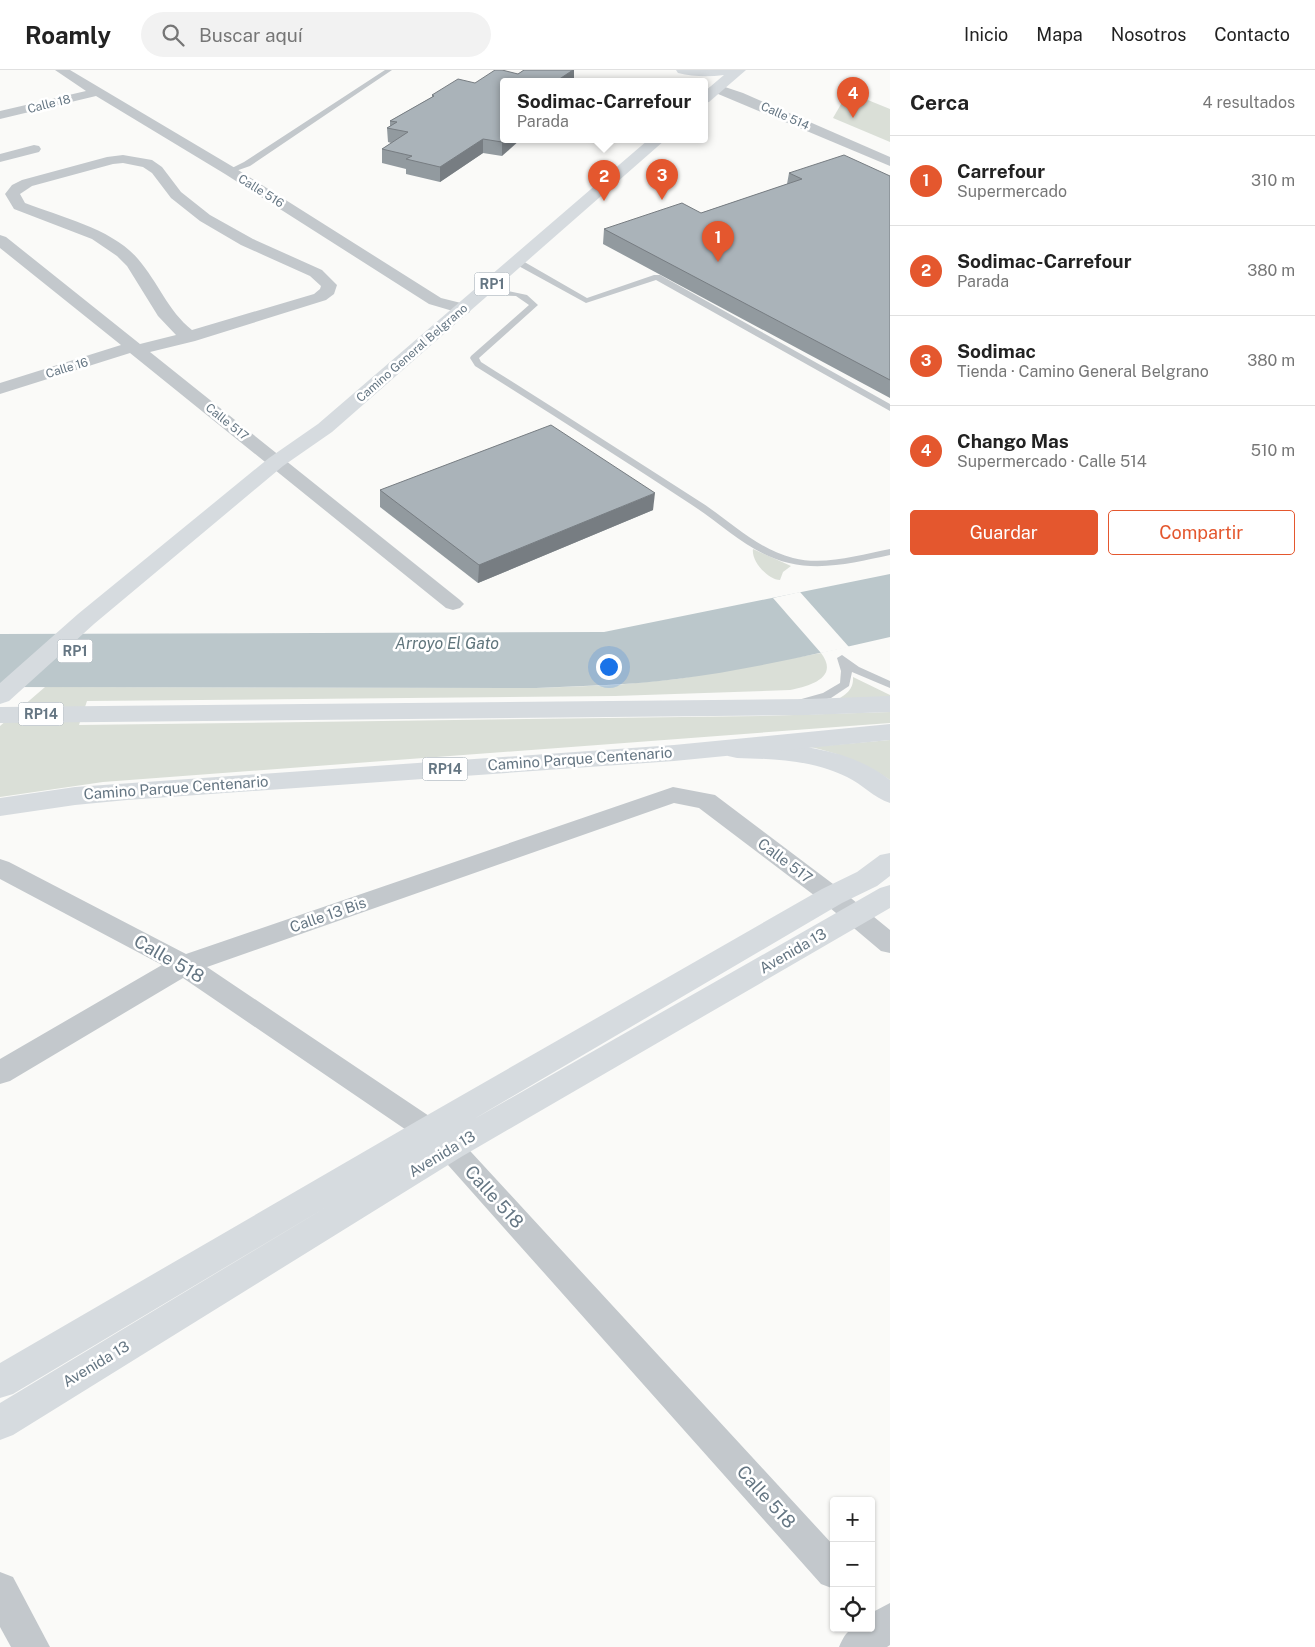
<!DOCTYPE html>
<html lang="es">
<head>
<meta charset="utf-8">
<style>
	:root { --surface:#fff; --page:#f2f2f2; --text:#222; --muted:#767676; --line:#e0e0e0; --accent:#e4572e }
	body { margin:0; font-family:"Public Sans",sans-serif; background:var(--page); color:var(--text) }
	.controls { position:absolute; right:15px; bottom:15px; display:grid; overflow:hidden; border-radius:5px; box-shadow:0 1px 4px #0004 }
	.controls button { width:45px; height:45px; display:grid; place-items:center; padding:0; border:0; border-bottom:1px solid var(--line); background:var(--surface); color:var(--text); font:25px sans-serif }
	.you { position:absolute; left:608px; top:596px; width:18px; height:18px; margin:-12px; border:4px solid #fff; border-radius:50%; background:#1a73e8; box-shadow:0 0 0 8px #1a73e833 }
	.badge { display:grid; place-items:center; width:32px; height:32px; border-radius:50%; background:var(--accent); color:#fff; font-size:16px; font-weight:700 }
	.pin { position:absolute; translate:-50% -41px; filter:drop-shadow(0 1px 2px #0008) }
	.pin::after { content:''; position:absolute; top:26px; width:18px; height:15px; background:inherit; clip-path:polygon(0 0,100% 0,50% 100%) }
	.popup { position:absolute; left:500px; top:8px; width:208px; height:65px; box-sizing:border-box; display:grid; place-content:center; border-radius:5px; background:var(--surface); filter:drop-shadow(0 1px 4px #0005); font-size:16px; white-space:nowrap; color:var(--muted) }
	.popup b { font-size:19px; color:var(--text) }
	.popup::after { content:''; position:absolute; left:50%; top:100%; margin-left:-10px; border:10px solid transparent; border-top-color:var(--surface) }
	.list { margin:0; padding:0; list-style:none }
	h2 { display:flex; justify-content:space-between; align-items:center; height:65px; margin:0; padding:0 20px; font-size:21px }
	h2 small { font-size:16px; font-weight:400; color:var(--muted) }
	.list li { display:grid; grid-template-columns:32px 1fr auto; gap:15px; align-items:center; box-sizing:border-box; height:90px; padding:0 20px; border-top:1px solid var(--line) }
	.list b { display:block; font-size:19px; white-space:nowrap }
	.list p { margin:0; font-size:16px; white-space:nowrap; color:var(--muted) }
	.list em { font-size:16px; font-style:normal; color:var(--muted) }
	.actions { display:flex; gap:10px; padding:15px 20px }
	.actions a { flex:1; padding:11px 0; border:1px solid var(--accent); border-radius:5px; text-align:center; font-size:18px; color:var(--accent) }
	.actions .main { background:var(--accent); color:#fff }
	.icon { flex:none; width:28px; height:28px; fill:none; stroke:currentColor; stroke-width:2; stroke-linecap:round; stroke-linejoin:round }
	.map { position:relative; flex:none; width:890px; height:1577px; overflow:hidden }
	header { display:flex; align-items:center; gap:30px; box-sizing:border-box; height:70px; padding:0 25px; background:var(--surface); border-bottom:1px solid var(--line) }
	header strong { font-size:24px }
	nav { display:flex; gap:28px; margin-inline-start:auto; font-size:18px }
	.search { width:350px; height:45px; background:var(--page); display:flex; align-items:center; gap:12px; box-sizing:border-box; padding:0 18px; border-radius:28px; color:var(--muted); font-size:19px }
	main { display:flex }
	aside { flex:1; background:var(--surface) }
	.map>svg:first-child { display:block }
</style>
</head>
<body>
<header>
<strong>Roamly</strong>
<div class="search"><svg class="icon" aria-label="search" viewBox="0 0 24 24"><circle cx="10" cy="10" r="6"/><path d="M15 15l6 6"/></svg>Buscar aquí</div>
<nav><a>Inicio</a><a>Mapa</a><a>Nosotros</a><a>Contacto</a></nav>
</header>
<main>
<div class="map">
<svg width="890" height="1577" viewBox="0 0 890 1577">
	<rect width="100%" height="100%" fill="#fafaf8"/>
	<!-- green -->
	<g fill="#dadfd7">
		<path d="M 848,22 L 890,39 L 890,72 L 833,48 Z"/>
		<path d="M 753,479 L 791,496 L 783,502 L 780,510 C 768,510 751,491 753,479 Z"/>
		<path d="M 821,583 C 840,608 809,616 790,620 L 615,626 L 87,631 L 79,655 L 761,646 L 890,642 L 890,653 L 103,712 L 0,727 L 0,656 L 45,617 L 536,618 L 615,615 L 677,609 Z"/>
		<path d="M 853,607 L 890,625 L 890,629 L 835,631 C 845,625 854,620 853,607 Z"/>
		<path d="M 890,670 L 890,710 C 867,694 838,683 811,677 Z"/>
	</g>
	<!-- water -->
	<path fill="#bbc7cb" d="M 890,504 L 890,567 C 820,583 749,600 677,609 C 630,615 583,616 536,618 L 0,617 L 0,564 L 604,562 Z"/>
	<!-- pier -->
	<path fill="#fafaf8" d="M 800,522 L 849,577 L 821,583 L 773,528 Z"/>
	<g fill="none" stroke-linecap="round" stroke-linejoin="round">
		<!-- service -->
		<g fill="#c3c8cc" fill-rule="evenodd">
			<path d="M 385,0 L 392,0 L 250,96 L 230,103 L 226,101 L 244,92 Z"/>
			<path d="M 515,190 L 521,190 L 587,228 L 654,205 L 660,205 L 890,334 L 890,341 L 656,210 L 586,233 L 515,194 Z"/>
			<path d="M 503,220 L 527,225 L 538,235 L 479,288 L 481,292 C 554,338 626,384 699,431 C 729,450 757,479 793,488 C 824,496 859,485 890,479 L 890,485 C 857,492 823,501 789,493 C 752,485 723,455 692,435 C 620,388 548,342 475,296 L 470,288 L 471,286 L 529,235 L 516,226 L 481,225 L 477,223 L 481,221 Z"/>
			<path d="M 842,585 L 859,597 L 890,611 L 890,618 L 852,602 L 849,616 L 831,628 L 802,635 L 798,634 L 796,632 L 798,630 L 823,623 L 840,613 L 841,601 L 837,588 Z"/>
		</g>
		<!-- minor -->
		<g fill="#c3c8cc" fill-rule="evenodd">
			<path d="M 55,0 L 70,0 L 235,98 L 441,228 L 469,235 L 471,239 L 469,243 L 463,244 L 429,234 L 225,104 L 96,26 L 0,49 L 0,41 L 86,21 Z"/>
			<path d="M 716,14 L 743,23 L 890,87 L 890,96 L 711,21 L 709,18 Z"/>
			<path d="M 34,75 L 39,76 L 41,79 L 39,82 L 0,92 L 0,84 Z"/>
			<path d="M 123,85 L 152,90 L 162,97 L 181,122 L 210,145 L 253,169 L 322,200 L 337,215 L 334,224 L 326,230 L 195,271 L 150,282 L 460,530 L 464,534 L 460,538 L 453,540 L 446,538 L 130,283 L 0,324 L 0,313 L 121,275 L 0,178 L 0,165 L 6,167 L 140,274 L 176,265 L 158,246 L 127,196 L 117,186 L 92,169 L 14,139 L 5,124 L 12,115 L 22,110 L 107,87 ZM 123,93 L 143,97 L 152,103 L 171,128 L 200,151 L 241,175 L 310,206 L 321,216 L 320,219 L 314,224 L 192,260 C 168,241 158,212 138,189 C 113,159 61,147 25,133 L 20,124 L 32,116 L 113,94 Z"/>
			<path d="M 673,717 L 715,725 L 841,820 L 890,860 L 890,883 L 881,881 L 823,832 L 699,738 L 674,733 L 207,897 L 438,1052 L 460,1070 L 834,1476 L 834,1519 L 821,1514 L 440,1086 L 418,1068 L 183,908 L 10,1011 L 0,1014 L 0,989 L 162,895 L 0,809 L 0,789 L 9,792 L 186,884 Z"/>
			<path d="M 0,1502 L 13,1507 L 50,1577 L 11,1577 L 0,1557 Z"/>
			<path d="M 890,1533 L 890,1575 L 887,1577 L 839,1577 C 848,1557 851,1558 871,1558 L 871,1543 Z"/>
		</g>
		<!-- secondary -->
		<g fill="#d6dbdf" fill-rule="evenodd">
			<path d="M 737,672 C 789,673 848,677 890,710 L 890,733 C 874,728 862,714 847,707 C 813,690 774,689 737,688 L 728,686 L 724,680 L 728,674 Z"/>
			<path d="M 890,783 L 890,806 L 877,816 L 842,833 L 474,1049 L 880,818 L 890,815 L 890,838 L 461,1087 L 13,1365 L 0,1370 L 0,1333 L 328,1136 L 13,1324 L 0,1328 L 0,1293 L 417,1051 L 822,819 L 857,802 L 880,785 Z"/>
		</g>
		<!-- primary -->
		<g fill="#d6dbdf" fill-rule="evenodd">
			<path d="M 676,0 L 746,0 L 709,32 L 704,33 L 704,22 L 724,5 C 709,7 694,7 678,3 Z"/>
			<path d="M 648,70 L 665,70 L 332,362 L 283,396 L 94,554 L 9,631 L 0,634 L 0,613 L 78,544 L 269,388 L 318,354 Z"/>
			<path d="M 890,626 L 890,642 L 808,645 L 0,653 L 0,637 L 808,629 Z"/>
			<path d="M 890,654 L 890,670 L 674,691 L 127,730 L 75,735 L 0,746 L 0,728 L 75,717 L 674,675 Z"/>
		</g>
	</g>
	<!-- wall -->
	<g fill="#929a9f">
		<path d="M 524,0 L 574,0 L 574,12 L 504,12 L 502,86 L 483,83 L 440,112 L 406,104 L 406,99 L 382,93 L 382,79 L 391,73 L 388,72 L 387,58 L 390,56 L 390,51 L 432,27 L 432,25 L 475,13 L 518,4 Z"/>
		<path d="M 789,103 L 890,106 L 890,328 L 603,174 L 604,159 L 701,143 L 787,114 Z"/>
		<path d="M 380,420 L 653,440 L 478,513 L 380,437 Z"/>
	</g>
	<!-- shaded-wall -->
	<g fill="#777d82">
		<path d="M 573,0 L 574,0 L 574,12 L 555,12 Z"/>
		<path d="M 483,69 L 483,83 L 440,112 L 440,97 Z"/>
		<path d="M 504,70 L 520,70 L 502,86 L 502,72 Z"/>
		<path d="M 655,423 L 653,440 L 478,513 L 479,495 Z"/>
	</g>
	<!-- building -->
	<g fill="#aab3b9" stroke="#777d82">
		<path d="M 495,0 L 502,0 L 518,4 L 524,0 L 573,0 L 555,12 L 504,12 L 504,70 L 502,72 L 483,69 L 440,97 L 406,89 L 412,86 L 382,79 L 408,62 L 387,58 L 397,52 L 390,51 L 434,26 L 432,25 L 458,9 L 475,13 Z"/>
		<path d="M 844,85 L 890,106 L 890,310 L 604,159 L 682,133 L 701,143 L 802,109 L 789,103 Z"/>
		<path d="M 551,355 L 655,423 L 479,495 L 380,420 Z"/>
	</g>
	<g text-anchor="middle" stroke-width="5" stroke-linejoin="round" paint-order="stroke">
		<!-- far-street labels -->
		<g font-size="12" fill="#657683" stroke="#fff">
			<text transform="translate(49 34) rotate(-14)" y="4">Calle 18</text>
			<text transform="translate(785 46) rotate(24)" y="4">Calle 514</text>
			<text transform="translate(261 121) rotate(32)" y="4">Calle 516</text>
			<text transform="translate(412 283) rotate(-41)" y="4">Camino General Belgrano</text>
			<text transform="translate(67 298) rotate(-17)" y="4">Calle 16</text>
			<text transform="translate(227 352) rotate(39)" y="4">Calle 517</text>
		</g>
		<!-- shield labels -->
		<g fill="#fff" stroke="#939fa8" stroke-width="1">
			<rect x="474.5" y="202.5" width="35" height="23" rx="4"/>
			<rect x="57.5" y="569.5" width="35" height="23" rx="4"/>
			<rect x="18.5" y="632.5" width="45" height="23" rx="4"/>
			<rect x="422.5" y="687.5" width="45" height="23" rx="4"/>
		</g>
		<g font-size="14" font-weight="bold" fill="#657683">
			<text x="492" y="219">RP1</text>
			<text x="75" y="586">RP1</text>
			<text x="41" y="649">RP14</text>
			<text x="445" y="704">RP14</text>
		</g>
		<!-- street labels -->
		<g font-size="15" fill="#657683" stroke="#fff">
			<text transform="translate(580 689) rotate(-4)" y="5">Camino Parque Centenario</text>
			<text transform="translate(176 718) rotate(-4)" y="5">Camino Parque Centenario</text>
			<text transform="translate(785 791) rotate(37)" y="5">Calle 517</text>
			<text transform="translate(328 845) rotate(-19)" y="5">Calle 13 Bis</text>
			<text transform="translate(793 881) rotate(-30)" y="5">Avenida 13</text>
			<text transform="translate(442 1084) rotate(-31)" y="5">Avenida 13</text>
			<text transform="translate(96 1294) rotate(-31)" y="5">Avenida 13</text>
		</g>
		<!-- water labels -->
		<g font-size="16" font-style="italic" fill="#60757c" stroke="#fff">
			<text x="447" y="579">Arroyo El Gato</text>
		</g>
		<!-- near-street labels -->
		<g font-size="18" fill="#657683" stroke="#fff">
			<text transform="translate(169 889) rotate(30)" y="6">Calle 518</text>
			<text transform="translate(494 1127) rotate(48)" y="6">Calle 518</text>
			<text transform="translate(766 1427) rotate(48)" y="6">Calle 518</text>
		</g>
	</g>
</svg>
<div class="controls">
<button>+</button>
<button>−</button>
<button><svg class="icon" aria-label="locate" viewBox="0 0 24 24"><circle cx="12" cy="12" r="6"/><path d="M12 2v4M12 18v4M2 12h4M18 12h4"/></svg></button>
</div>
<div class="you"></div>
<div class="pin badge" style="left:718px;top:192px">1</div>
<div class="pin badge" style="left:604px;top:131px">2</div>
<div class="popup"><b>Sodimac-Carrefour</b>Parada</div>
<div class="pin badge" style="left:662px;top:130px">3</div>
<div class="pin badge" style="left:853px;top:48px">4</div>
</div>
<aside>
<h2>Cerca<small>4 resultados</small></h2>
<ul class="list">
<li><span class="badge">1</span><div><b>Carrefour</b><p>Supermercado</p></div><em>310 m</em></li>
<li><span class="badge">2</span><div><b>Sodimac-Carrefour</b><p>Parada</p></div><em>380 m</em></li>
<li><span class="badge">3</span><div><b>Sodimac</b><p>Tienda · Camino General Belgrano</p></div><em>380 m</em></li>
<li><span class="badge">4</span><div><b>Chango Mas</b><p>Supermercado · Calle 514</p></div><em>510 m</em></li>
</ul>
<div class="actions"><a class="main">Guardar</a><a>Compartir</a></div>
</aside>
</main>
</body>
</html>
